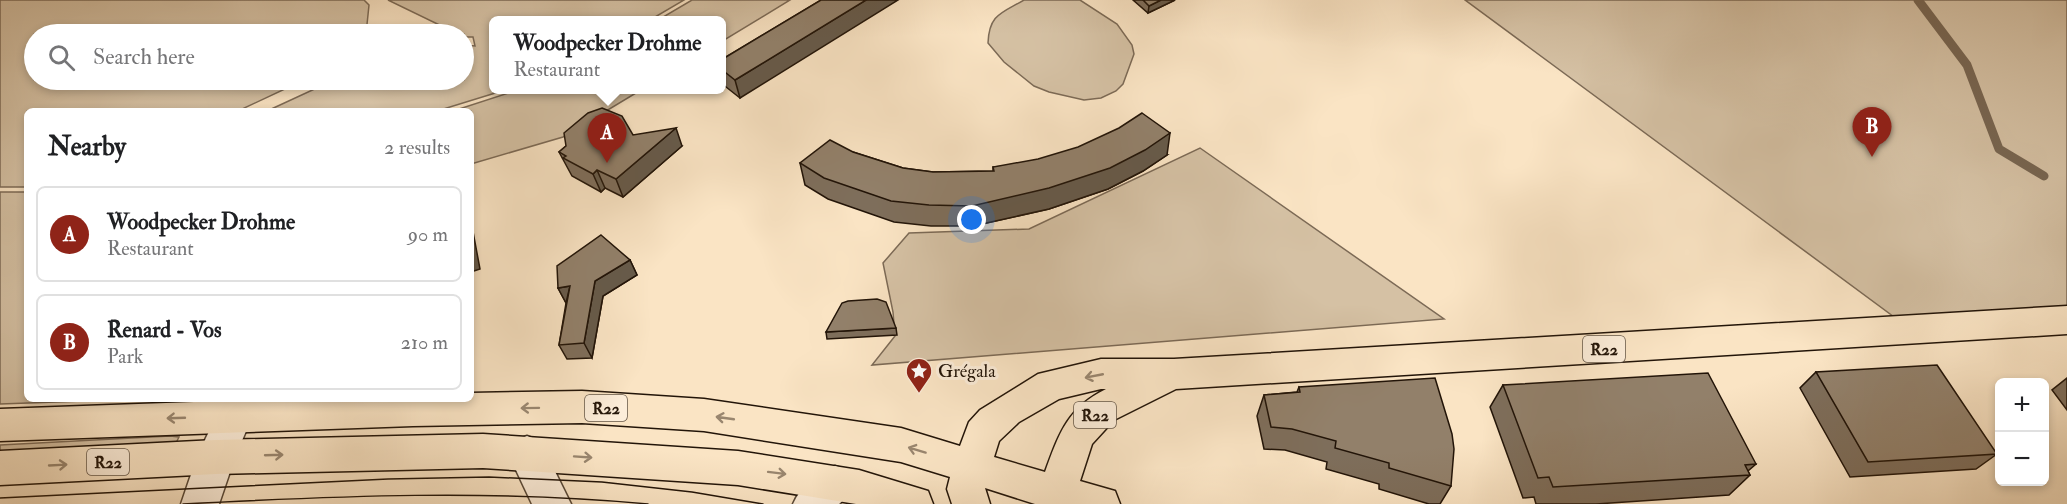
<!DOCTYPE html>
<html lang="en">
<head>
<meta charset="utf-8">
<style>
	:root { --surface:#fff; --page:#f2f2f2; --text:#202124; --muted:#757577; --line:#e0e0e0; --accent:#8f2418 }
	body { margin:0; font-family:"IM FELL Double Pica",serif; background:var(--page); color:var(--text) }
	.controls { position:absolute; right:18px; bottom:18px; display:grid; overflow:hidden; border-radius:9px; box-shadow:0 3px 9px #0003 }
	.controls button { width:54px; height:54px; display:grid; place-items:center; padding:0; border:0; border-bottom:2px solid var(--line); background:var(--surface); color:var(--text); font:30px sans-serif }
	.you { position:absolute; left:972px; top:220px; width:21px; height:21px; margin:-15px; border:4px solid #fff; border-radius:50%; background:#1a73e8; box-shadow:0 0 0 9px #1a73e833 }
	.badge { display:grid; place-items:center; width:39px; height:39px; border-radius:50%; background:var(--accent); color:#fff; font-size:20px; font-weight:700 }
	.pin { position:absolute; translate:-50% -50px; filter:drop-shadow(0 2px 3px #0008) }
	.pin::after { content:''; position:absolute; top:32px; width:21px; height:18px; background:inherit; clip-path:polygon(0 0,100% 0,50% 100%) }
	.popup { position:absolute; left:489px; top:16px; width:237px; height:78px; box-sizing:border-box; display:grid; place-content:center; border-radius:9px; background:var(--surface); filter:drop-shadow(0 2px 4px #0005); font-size:20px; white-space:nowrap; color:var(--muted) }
	.popup b { font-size:22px; color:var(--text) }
	.popup::after { content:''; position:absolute; left:50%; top:100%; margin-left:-12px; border:12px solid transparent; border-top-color:var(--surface) }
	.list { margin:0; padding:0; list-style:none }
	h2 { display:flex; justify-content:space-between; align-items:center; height:78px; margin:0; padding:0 24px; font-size:26px }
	h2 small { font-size:20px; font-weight:400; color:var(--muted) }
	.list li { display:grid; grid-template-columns:39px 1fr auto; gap:18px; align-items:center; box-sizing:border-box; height:96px; margin:0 12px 12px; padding:0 12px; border:2px solid var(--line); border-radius:9px }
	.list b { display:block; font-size:22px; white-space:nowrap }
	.list p { margin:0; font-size:20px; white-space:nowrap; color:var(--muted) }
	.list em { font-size:20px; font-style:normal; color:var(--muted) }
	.icon { flex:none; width:33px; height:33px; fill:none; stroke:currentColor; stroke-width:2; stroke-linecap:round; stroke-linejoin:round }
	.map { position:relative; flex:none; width:2067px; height:504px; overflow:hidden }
	.search { position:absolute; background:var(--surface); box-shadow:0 3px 9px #0003; left:24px; top:24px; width:450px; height:66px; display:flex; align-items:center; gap:15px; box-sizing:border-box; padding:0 21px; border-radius:33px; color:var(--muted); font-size:22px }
	.panel { position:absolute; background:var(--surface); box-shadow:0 3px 9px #0003; left:24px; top:108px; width:450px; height:294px; border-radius:9px }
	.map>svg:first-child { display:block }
</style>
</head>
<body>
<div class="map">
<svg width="2067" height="504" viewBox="0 0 2067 504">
	<rect width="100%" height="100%" fill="#fae4c4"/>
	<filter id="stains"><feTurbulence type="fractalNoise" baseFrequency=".00333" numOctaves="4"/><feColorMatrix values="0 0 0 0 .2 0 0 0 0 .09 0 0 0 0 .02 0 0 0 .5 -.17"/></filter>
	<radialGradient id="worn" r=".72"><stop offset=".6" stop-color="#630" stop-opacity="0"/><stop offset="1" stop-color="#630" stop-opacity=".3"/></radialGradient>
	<!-- green -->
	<g fill="#d5c1a4" stroke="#7c6a56" stroke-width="1.5">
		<path d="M 0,0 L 364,0 L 369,5 L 366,34 L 34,34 L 34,80 L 304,80 L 238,111 L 27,111 L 27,187 L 0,187 Z"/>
		<path d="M 388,0 L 684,0 L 650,20 L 493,21 L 493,90 L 505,90 L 437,111 L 267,111 L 334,80 L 464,80 L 464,45 L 475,46 L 473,37 L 464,37 L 464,34 L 458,34 Z"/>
		<path d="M 692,0 L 790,0 L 721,42 L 721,21 L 658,20 Z"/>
		<path d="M 1024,0 L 1080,0 L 1117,24 L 1132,45 L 1134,54 L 1123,84 L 1116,91 L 1101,98 L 1084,100 L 1049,92 L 1034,86 L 1004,62 L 988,43 C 989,14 1002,13 1024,0 Z"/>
		<path d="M 1465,0 L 2067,0 L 2067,316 L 1905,325 Z"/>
		<path d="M 518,90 L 641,90 L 563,137 L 471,164 L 471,111 L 453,111 Z"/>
		<path d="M 1200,148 L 1444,319 L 872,365 L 895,336 L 893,312 L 883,263 L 909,233 L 1029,229 Z"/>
		<path d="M 0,192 L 27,192 L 27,399 L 140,399 L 0,404 Z"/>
		<path d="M 170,436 L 179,437 L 175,445 L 0,454 L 0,445 Z"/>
	</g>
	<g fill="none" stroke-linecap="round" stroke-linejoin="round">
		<!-- stream -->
		<path stroke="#786652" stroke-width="9" d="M 1918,0 L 1967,65 L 1999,149 L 2044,176"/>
		<!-- minor casing -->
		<g stroke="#584837" stroke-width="3">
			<g id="minor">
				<path d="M 234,401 L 247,406 L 252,417 L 235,457 L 219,504 L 181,504 L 197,457 L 221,406 Z"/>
				<path d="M 527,436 L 540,441 L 571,504 L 532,504 L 508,453 L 514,441 Z"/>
				<path d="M 835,466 L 849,471 L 854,483 L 849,495 L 839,504 L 793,504 C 801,486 816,473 835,466 Z"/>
			</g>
		</g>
		<!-- major casing -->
		<g stroke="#221408" stroke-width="3">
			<g id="major">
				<path d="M 2067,306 L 2067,334 L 1176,389 L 1114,420 L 1092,444 L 1080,481 L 1115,491 L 1120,504 L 1035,504 L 985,488 L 990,504 L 952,504 L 947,489 L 950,477 L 901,462 L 704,431 L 582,423 L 413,426 L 0,441 L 0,409 L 276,399 L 471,399 L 471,393 L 582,391 L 704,399 L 901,428 L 960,446 L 969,422 L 980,410 L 1038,374 L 1101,359 L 1174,359 ZM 1101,389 L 1106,389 C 1067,408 1059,434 1045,472 L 994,457 L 999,441 L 1019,422 L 1059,399 Z"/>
				<path d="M 483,434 L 738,451 L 859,470 L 928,491 L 933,504 L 856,504 L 738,485 L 483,468 L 216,474 L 0,485 L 0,451 L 216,440 Z"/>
			</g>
		</g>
		<!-- minor -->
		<use href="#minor" fill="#fcedd9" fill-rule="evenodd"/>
		<!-- major -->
		<use href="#major" fill="#fae4c4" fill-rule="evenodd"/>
		<!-- tram -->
		<g stroke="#221408" stroke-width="1.5">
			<path d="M 0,498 L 388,479 L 489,477 L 602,482 L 692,492 L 763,504"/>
			<path d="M 183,504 C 338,496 493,489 648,504"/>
		</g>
	</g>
	<!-- wall -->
	<g fill="#7e6e5b" stroke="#221408" stroke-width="1.5">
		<path d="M 821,0 L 740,98 L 721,83 L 721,60 Z"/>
		<path d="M 1133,0 L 1175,0 L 1148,13 Z"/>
		<path d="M 633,135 L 682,146 L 623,197 L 605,188 L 601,192 L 572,176 L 559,152 L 566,146 Z"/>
		<path d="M 853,152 L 903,168 L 933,172 L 993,171 L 993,167 L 1167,155 L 1143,171 L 1108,189 L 1049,209 L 973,226 L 931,226 L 894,222 L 828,199 L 805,185 L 800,163 Z"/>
		<path d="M 630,260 L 637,275 L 603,296 L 592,358 L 567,359 L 559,345 L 566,303 L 558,288 Z"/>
		<path d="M 896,328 L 897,335 L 827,339 L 826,332 Z"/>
		<path d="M 1816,372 L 1997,454 L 1976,469 L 1850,477 L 1800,388 Z"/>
		<path d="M 2067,378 L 2067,410 L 2052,390 Z"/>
		<path d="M 1503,385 L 1756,464 L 1748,471 L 1750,475 L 1729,495 L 1596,504 L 1536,504 L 1534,497 L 1523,498 L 1490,407 Z"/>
		<path d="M 1299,387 L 1451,486 L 1440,504 L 1429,504 L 1379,489 L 1379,484 L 1326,469 L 1327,462 L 1285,450 L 1264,449 L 1257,416 L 1264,395 L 1297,392 Z"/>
	</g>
	<!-- shaded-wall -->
	<g fill="#665a4a" stroke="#221408" stroke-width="1.5">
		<path d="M 866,0 L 898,0 L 740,98 L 735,80 Z"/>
		<path d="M 1161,0 L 1175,0 L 1148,13 L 1149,6 Z"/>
		<path d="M 676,128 L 682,146 L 623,197 L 616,179 Z"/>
		<path d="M 1170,133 L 1167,155 L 1143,171 L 1108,189 L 1049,209 L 973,226 L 972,206 Z"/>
		<path d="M 597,170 L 605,188 L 601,192 L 593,174 Z"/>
		<path d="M 471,221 L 480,269 L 471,272 Z"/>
		<path d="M 630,260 L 637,275 L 603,296 L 592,358 L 584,343 L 595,281 Z"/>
		<path d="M 570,286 L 566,303 L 558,288 Z"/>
	</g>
	<!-- building -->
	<g fill="#92806a" stroke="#221408" stroke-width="1.5">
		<path d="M 821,0 L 866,0 L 735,80 L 721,69 L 721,60 Z"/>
		<path d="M 1143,0 L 1161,0 L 1149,6 Z"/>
		<path d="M 602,108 L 622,116 L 633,135 L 676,128 L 616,179 L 597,170 L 593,174 L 563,158 L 566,156 L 559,152 L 566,146 L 564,133 L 588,113 Z"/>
		<path d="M 1142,113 L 1170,133 L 1145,150 L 1110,168 L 1049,188 L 972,206 L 929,205 L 891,201 L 824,178 L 800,163 L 830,140 L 853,152 L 903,168 L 933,172 L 994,171 L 993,167 L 1038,159 L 1078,147 L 1119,128 Z"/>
		<path d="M 601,235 L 630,260 L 595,281 L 584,343 L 559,345 L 570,286 L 558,288 L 557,266 Z"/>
		<path d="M 877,299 L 886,302 L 896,328 L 826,332 L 842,303 L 848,301 Z"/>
		<path d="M 1937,365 L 1997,454 L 1868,462 L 1816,372 Z"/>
		<path d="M 1708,373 L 1756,464 L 1745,465 L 1750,475 L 1553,487 L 1549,477 L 1538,478 L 1503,385 Z"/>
		<path d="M 1435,378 L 1452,434 L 1454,449 L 1451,486 L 1389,468 L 1389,463 L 1335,448 L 1336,441 L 1292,429 L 1271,427 L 1264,395 L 1300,392 L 1299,387 Z"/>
	</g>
	<!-- one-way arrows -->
	<defs><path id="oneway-shaft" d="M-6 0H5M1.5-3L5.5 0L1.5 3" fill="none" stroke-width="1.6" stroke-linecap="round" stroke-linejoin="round" transform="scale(1.5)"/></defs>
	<g stroke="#99866f">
		<use href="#oneway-shaft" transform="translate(1094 376) rotate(169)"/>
		<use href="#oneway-shaft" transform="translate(530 408) rotate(179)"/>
		<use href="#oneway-shaft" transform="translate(176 418) rotate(178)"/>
		<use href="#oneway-shaft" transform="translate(725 418) rotate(-172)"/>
		<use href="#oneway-shaft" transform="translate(917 450) rotate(-163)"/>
		<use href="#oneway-shaft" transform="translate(274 455) rotate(-2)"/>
		<use href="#oneway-shaft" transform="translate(583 457) rotate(4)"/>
		<use href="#oneway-shaft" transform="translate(58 465) rotate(-3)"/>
		<use href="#oneway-shaft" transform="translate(777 473) rotate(7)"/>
	</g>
	<!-- icons -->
	<defs>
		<g id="sight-pin" transform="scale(1.35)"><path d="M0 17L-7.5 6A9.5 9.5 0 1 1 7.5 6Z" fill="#8f2418" stroke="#fcedd9"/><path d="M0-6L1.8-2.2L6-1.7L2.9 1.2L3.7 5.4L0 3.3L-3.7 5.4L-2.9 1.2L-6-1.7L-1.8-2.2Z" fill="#fff"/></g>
	</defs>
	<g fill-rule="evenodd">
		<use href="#sight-pin" x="919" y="371"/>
	</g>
	<g text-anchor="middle" stroke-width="6" stroke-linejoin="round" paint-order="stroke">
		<!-- shield labels -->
		<g fill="#fcedd9" stroke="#635547" stroke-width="1.5">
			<rect x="1583" y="336" width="42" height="26" rx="4.5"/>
			<rect x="585" y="395" width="42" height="26" rx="4.5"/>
			<rect x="1074" y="402" width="42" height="26" rx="4.5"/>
			<rect x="87" y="449" width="42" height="26" rx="4.5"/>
		</g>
		<g font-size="16" font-weight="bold" fill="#221408">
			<text x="1604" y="355">R22</text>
			<text x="606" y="414">R22</text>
			<text x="1095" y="421">R22</text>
			<text x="108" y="468">R22</text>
		</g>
		<!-- poi labels -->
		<g font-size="18" fill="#221408" stroke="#fcedd9" text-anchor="start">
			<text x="938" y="377">Grégala</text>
		</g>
	</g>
	<rect width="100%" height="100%" filter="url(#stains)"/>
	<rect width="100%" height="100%" fill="url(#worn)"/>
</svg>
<div class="controls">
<button>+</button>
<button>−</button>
</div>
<div class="you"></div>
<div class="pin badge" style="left:607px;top:163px">A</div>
<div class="popup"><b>Woodpecker Drohme</b>Restaurant</div>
<div class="pin badge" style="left:1872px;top:157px">B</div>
<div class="search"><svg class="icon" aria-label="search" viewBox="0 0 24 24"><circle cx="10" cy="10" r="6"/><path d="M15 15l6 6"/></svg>Search here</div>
<section class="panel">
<h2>Nearby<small>2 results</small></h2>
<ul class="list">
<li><span class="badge">A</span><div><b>Woodpecker Drohme</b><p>Restaurant</p></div><em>90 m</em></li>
<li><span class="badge">B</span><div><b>Renard - Vos</b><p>Park</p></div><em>210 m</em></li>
</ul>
</section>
</div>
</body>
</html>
